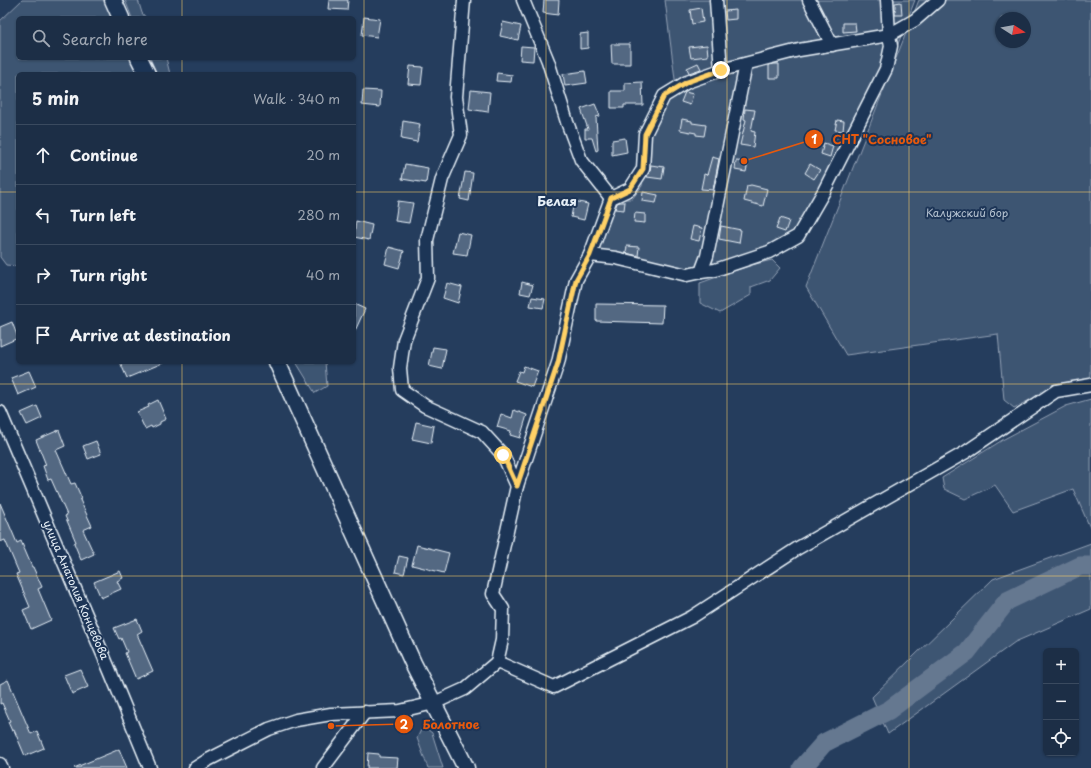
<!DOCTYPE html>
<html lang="en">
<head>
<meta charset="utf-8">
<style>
	:root { --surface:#1c2e46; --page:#25364d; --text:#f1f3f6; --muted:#a0a8b3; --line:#3a4a5f }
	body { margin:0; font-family:"Playpen Sans",sans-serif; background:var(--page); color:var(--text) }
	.controls { position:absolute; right:12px; bottom:12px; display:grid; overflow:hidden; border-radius:6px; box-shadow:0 1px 3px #0004 }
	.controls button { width:36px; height:36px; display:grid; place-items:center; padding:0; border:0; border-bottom:1px solid var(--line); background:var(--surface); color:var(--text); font:20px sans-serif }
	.compass { position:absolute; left:995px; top:12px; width:36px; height:36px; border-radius:50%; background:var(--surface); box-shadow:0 1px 3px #0004; rotate:101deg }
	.stop { position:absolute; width:12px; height:12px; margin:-9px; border:3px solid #ffd166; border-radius:50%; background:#fff }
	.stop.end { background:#ffd166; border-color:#fff; box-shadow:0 1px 4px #0008 }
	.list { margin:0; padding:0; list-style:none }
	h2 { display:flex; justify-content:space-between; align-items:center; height:52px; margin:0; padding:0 16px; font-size:17px }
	h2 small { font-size:13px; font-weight:400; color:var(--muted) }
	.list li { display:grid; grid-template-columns:26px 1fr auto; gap:12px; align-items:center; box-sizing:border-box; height:60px; padding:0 16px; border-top:1px solid var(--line) }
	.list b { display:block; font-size:15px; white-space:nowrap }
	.list em { font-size:13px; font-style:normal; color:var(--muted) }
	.icon { flex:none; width:22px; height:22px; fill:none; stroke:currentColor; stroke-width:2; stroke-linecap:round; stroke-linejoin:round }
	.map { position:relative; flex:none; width:1091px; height:768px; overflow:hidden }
	.search { position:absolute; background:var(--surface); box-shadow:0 1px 3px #0004; left:16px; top:16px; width:340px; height:44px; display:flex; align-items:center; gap:10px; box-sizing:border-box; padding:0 14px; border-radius:6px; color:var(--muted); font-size:15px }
	.panel { position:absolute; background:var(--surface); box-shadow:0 1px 3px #0004; left:16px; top:72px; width:340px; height:292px; border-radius:6px }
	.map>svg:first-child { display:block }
</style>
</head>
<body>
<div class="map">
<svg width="1091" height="768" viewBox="0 0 1091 768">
	<rect width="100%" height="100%" fill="#253d5d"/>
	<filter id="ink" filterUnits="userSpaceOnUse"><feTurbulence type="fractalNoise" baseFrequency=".025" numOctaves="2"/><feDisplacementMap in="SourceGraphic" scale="8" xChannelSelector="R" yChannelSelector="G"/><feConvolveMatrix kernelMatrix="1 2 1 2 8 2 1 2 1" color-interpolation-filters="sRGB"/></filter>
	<g filter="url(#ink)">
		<!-- green -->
		<g fill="#3e5472" stroke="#93a2b5" fill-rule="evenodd">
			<path d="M 22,0 L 104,0 L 112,18 L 18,18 L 18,58 L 130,58 L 138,74 L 18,74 L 18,266 L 6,265 L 0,257 L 0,21 Z"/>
			<path d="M 125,0 L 138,0 L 142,13 L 146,18 L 132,18 Z"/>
			<path d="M 665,0 L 915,0 L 895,52 L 792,244 L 704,276 L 596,252 L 616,199 L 632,199 L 642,186 L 647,136 L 676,87 Z"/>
			<path d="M 919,0 L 1091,0 L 1091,381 L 1059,385 L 1014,408 L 1004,400 L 998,334 L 846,355 L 806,287 ZM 1001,18 L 1025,18 L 1025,42 L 1001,42 Z"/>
			<path d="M 150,58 L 166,58 L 170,74 L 157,74 Z"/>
			<path d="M 772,260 L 780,268 L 770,280 L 751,287 L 751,295 L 720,313 L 700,303 L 700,283 L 751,265 Z"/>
			<path d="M 296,362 L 325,362 L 327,386 L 315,393 Z"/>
			<path d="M 1091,399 L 1091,530 L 1073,489 L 1013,511 L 995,485 L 965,499 L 944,489 L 942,478 L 1004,439 L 1066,406 Z"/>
			<path d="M 1091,543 L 1091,609 L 1015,642 L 888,734 L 872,697 L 993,579 Z"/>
			<path d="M 423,726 L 432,733 L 443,768 L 428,768 L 417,738 Z"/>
		</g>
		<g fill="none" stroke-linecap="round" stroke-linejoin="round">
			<!-- river -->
			<path stroke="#657890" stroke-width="19" d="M 802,768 L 824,743 L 889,710 L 967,652 L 1007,601 L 1080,566 L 1091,566"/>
		</g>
		<!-- building -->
		<g fill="#536782" stroke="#e8f1f8">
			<path d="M 329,0 L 348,0 L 347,10 L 328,9 Z"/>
			<path d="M 544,0 L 559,0 L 558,15 L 543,13 Z"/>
			<path d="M 901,2 L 902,15 L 895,15 L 895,3 Z"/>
			<path d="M 701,8 L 703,22 L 692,24 L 690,10 Z"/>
			<path d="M 736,10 L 736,19 L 726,20 L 725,11 Z"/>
			<path d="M 364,17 L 380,19 L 377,37 L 362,35 Z"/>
			<path d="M 503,22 L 521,26 L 518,40 L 500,36 Z"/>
			<path d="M 843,23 L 855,23 L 856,31 L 843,32 Z"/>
			<path d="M 588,33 L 588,48 L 580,49 L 580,34 Z"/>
			<path d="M 611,44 L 630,44 L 630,64 L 612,64 Z"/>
			<path d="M 707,45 L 708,56 L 691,58 L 689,47 Z"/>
			<path d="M 521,46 L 534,47 L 533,61 L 520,60 Z"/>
			<path d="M 698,63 L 701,69 L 689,73 L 687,68 Z"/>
			<path d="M 774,64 L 779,64 L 779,78 L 769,78 L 769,65 Z"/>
			<path d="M 410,66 L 423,67 L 421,85 L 408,84 Z"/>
			<path d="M 585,71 L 587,83 L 565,86 L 563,74 Z"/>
			<path d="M 497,73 L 512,75 L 511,82 L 496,81 Z"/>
			<path d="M 642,82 L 643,105 L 624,105 L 624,108 L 611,108 L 611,91 L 625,91 L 625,83 Z"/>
			<path d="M 363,90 L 381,91 L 380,107 L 362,105 Z"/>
			<path d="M 471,90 L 490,92 L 488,112 L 469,109 Z"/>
			<path d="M 685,92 L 693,94 L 690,105 L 681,102 Z"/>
			<path d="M 595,104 L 600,116 L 596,117 L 598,150 L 596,151 L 592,138 L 585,138 L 585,129 L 588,129 L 581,109 Z"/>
			<path d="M 745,109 L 755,110 L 751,131 L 755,132 L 753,147 L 740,145 L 746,120 L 744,119 Z"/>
			<path d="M 682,119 L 692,121 L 692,123 L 706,125 L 704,136 L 696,135 L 696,133 L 680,130 Z"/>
			<path d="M 837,120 L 844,121 L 843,131 L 835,130 Z"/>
			<path d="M 403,121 L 420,124 L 417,142 L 401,139 Z"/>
			<path d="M 625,138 L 627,152 L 612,155 L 612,140 Z"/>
			<path d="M 824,143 L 833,146 L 830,157 L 821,154 Z"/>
			<path d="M 712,157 L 719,159 L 713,190 L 701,189 L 704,174 L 707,175 Z"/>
			<path d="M 736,161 L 748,162 L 746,172 L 735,170 Z"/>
			<path d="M 405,164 L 428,168 L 426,183 L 402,179 Z"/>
			<path d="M 810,164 L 820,170 L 814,179 L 805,173 Z"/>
			<path d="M 651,165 L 664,167 L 662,179 L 647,177 L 650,170 Z"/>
			<path d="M 465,172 L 473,173 L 469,201 L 460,199 Z"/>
			<path d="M 751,185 L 767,189 L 763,206 L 744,201 L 747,186 Z"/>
			<path d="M 643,192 L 658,195 L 656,203 L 642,201 Z"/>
			<path d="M 398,201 L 413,203 L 409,223 L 395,221 Z"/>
			<path d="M 574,201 L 588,204 L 584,220 L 571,217 Z"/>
			<path d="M 620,202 L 625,202 L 624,210 L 615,209 L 617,203 Z"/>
			<path d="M 635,213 L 645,214 L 645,223 L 634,222 Z"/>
			<path d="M 780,218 L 789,221 L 785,232 L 776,229 Z"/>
			<path d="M 356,221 L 372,225 L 369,240 L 354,237 Z"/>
			<path d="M 693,226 L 702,228 L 699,241 L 690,239 Z"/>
			<path d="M 721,226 L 741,230 L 739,243 L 719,239 Z"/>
			<path d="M 458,232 L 471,235 L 467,255 L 453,253 Z"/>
			<path d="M 627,246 L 639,247 L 638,256 L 626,253 Z"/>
			<path d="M 389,247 L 404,251 L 399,268 L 385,264 Z"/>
			<path d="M 522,282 L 533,285 L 530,295 L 520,293 Z"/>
			<path d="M 447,283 L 462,287 L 458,303 L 443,298 Z"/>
			<path d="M 532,297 L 545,299 L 543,308 L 530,306 Z"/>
			<path d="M 354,304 L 365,309 L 354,333 Z"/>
			<path d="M 596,304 L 663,305 L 662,323 L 596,321 Z"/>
			<path d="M 12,322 L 18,338 L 0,346 L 0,327 Z"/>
			<path d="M 433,347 L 446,349 L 442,369 L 429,366 Z"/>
			<path d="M 120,362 L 165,362 L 127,378 Z"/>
			<path d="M 524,366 L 538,371 L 532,387 L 515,381 L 519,371 L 522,372 Z"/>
			<path d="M 29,371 L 36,387 L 18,395 L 11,378 Z"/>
			<path d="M 158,400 L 166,419 L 160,422 L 160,424 L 152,428 L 151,426 L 145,429 L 137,412 L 149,407 L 148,405 Z"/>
			<path d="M 37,406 L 42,418 L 27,425 L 21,413 Z"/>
			<path d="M 514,410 L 527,415 L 520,438 L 510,435 L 511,431 L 497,427 L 501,414 L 512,418 Z"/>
			<path d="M 416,422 L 434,426 L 431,443 L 412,439 Z"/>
			<path d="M 59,430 L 65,446 L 56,450 L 71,484 L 75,483 L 82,499 L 80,500 L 92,526 L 83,530 L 94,554 L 81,560 L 74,543 L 76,542 L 65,516 L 67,515 L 51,479 L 48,480 L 43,466 L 46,465 L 36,440 Z"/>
			<path d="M 96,441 L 101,454 L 88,459 L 83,446 Z"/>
			<path d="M 0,503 L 17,543 L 21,541 L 32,567 L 33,567 L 42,587 L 38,589 L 51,620 L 31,629 L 23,610 L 30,607 L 16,574 L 19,573 L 5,540 L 0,542 Z"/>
			<path d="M 417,545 L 449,553 L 444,573 L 412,565 Z"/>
			<path d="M 399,556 L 408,558 L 404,574 L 395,572 Z"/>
			<path d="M 120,571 L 123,578 L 117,581 L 121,589 L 101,598 L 94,582 Z"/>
			<path d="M 137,619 L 142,631 L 137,634 L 153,671 L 136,679 L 125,653 L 127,652 L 121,638 L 119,639 L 114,628 Z"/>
			<path d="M 80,669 L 88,687 L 72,694 L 64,675 Z"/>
			<path d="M 8,680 L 31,734 L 37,731 L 44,748 L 25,756 L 14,730 L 12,731 L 8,722 L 10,721 L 2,703 L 0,704 L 0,684 Z"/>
			<path d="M 119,749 L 127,768 L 74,768 L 115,751 Z"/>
			<path d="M 368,753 L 379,754 L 379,757 L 398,758 L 397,768 L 367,768 Z"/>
		</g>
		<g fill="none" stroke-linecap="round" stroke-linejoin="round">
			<!-- minor casing -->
			<g stroke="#e8f1f8" stroke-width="15">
				<g id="minor">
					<path d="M 464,0 L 456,97 L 461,135 L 442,179 L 427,240 L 428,278 L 404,340 L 400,368 L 402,390 L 425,406 L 482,432 L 503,455 L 517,486"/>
					<path d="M 523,0 L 548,61 L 567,122 L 581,160 L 611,198"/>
					<path d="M 716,0 L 721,70"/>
					<path d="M 809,0 L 832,45"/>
					<path d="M 590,255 L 616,258 L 687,275 L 701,272 L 707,256 L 746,64"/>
					<path d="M 701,272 L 715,270 L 769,252 L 798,236 L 824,191 L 886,69 L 891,46 L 889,35 L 915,20 L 938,0"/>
					<path d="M 0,412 L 110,671 L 150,768"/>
					<path d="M 497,662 L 502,640 L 503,609 L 493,594 L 517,486 L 558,363 L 576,280 L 590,255 L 611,198 L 630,189 L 643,169 L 645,134 L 664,96 L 687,82 L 721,70 L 799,50 L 889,35 L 887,0"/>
					<path d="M 0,764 L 2,768"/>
					<path d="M 195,768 L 206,761 L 269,729 L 296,720 L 331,714 L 400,711 L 434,703 L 465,689 L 497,662 L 554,687 L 692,617 L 798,548 L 966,452 L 1056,391 L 1091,385"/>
					<path d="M 323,768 L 365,712"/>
				</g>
			</g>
			<!-- major casing -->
			<g stroke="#e8f1f8" stroke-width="19">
				<g id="major">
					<path d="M 113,0 L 121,18"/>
					<path d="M 139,58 L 147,74"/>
					<path d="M 277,362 L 413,663 L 466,768"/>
				</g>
			</g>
			<!-- minor -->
			<use href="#minor" stroke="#1d3557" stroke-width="12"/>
			<!-- major -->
			<use href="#major" stroke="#1d3557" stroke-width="16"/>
		</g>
	</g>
	<g fill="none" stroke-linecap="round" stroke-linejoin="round" filter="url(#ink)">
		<!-- route -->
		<path stroke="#ffd166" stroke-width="5" d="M 503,455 L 517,486 L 558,363 L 576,280 L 590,255 L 611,198 L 630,189 L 643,169 L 645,134 L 664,96 L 687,82 L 721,70"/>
	</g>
	<!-- grid -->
	<path fill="none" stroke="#ffd166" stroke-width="1" stroke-opacity="0.55" d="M 182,0 L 182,18M 364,0 L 364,768M 546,0 L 546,768M 727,0 L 727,768M 909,0 L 909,768M 182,58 L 182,74M 0,192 L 18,192M 354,192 L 1091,192M 182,362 L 182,768M 0,384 L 1091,384M 0,576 L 1091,576"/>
	<g text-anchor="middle" stroke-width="4" stroke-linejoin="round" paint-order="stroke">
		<!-- park labels -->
		<g font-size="11" fill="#b5c2d0" stroke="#1d3557">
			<text x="967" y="217">Калужский бор</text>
		</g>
		<!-- street labels -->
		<g font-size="11" fill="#e8f1f8" stroke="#1d3557">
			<text transform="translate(76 590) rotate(67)" y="4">улица Анатолия Концевова</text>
		</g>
		<!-- quarter labels -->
		<g font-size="13" font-weight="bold" fill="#e8f1f8" stroke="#1d3557">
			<text x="557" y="206">Белая</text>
		</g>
	</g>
	<!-- callouts -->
	<path fill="none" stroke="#e8590c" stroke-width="1.5" d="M744 161L814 139M331 726L404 724"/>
	<g fill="#e8590c" stroke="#1d3557" stroke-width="1.5">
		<circle cx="744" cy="161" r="4"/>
		<circle cx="331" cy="726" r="4"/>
		<circle cx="814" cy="139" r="10"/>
		<circle cx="404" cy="724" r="10"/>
	</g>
	<g font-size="12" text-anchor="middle" font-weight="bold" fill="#fff">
		<text x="814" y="144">1</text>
		<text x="404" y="729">2</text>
	</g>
	<g font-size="12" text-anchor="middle" font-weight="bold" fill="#e8590c" stroke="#1d3557" stroke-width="4" stroke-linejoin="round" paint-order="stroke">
		<text x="882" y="144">СНТ "Сосновое"</text>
		<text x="451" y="729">Болотное</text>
	</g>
</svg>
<div class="controls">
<button>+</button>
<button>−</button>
<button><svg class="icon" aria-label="locate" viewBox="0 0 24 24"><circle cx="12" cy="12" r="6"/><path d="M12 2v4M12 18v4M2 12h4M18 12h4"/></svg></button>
</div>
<svg class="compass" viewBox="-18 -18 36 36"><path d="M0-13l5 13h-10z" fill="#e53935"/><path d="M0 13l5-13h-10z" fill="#a0a8b3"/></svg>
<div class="stop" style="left:503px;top:455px"></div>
<div class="stop end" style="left:721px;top:70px"></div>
<div class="search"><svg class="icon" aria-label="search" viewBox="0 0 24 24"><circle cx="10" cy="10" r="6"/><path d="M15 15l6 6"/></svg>Search here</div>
<section class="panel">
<h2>5 min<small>Walk · 340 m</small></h2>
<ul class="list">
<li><svg class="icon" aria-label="ahead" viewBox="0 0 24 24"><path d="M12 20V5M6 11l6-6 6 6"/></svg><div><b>Continue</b></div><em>20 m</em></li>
<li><svg class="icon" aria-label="left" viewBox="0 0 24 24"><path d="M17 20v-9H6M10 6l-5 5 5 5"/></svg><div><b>Turn left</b></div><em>280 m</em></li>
<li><svg class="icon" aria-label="right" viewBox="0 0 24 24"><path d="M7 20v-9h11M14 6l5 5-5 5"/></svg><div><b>Turn right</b></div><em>40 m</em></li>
<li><svg class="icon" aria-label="arrive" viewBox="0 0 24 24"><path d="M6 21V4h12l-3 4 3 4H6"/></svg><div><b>Arrive at destination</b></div></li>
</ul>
</section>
</div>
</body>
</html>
